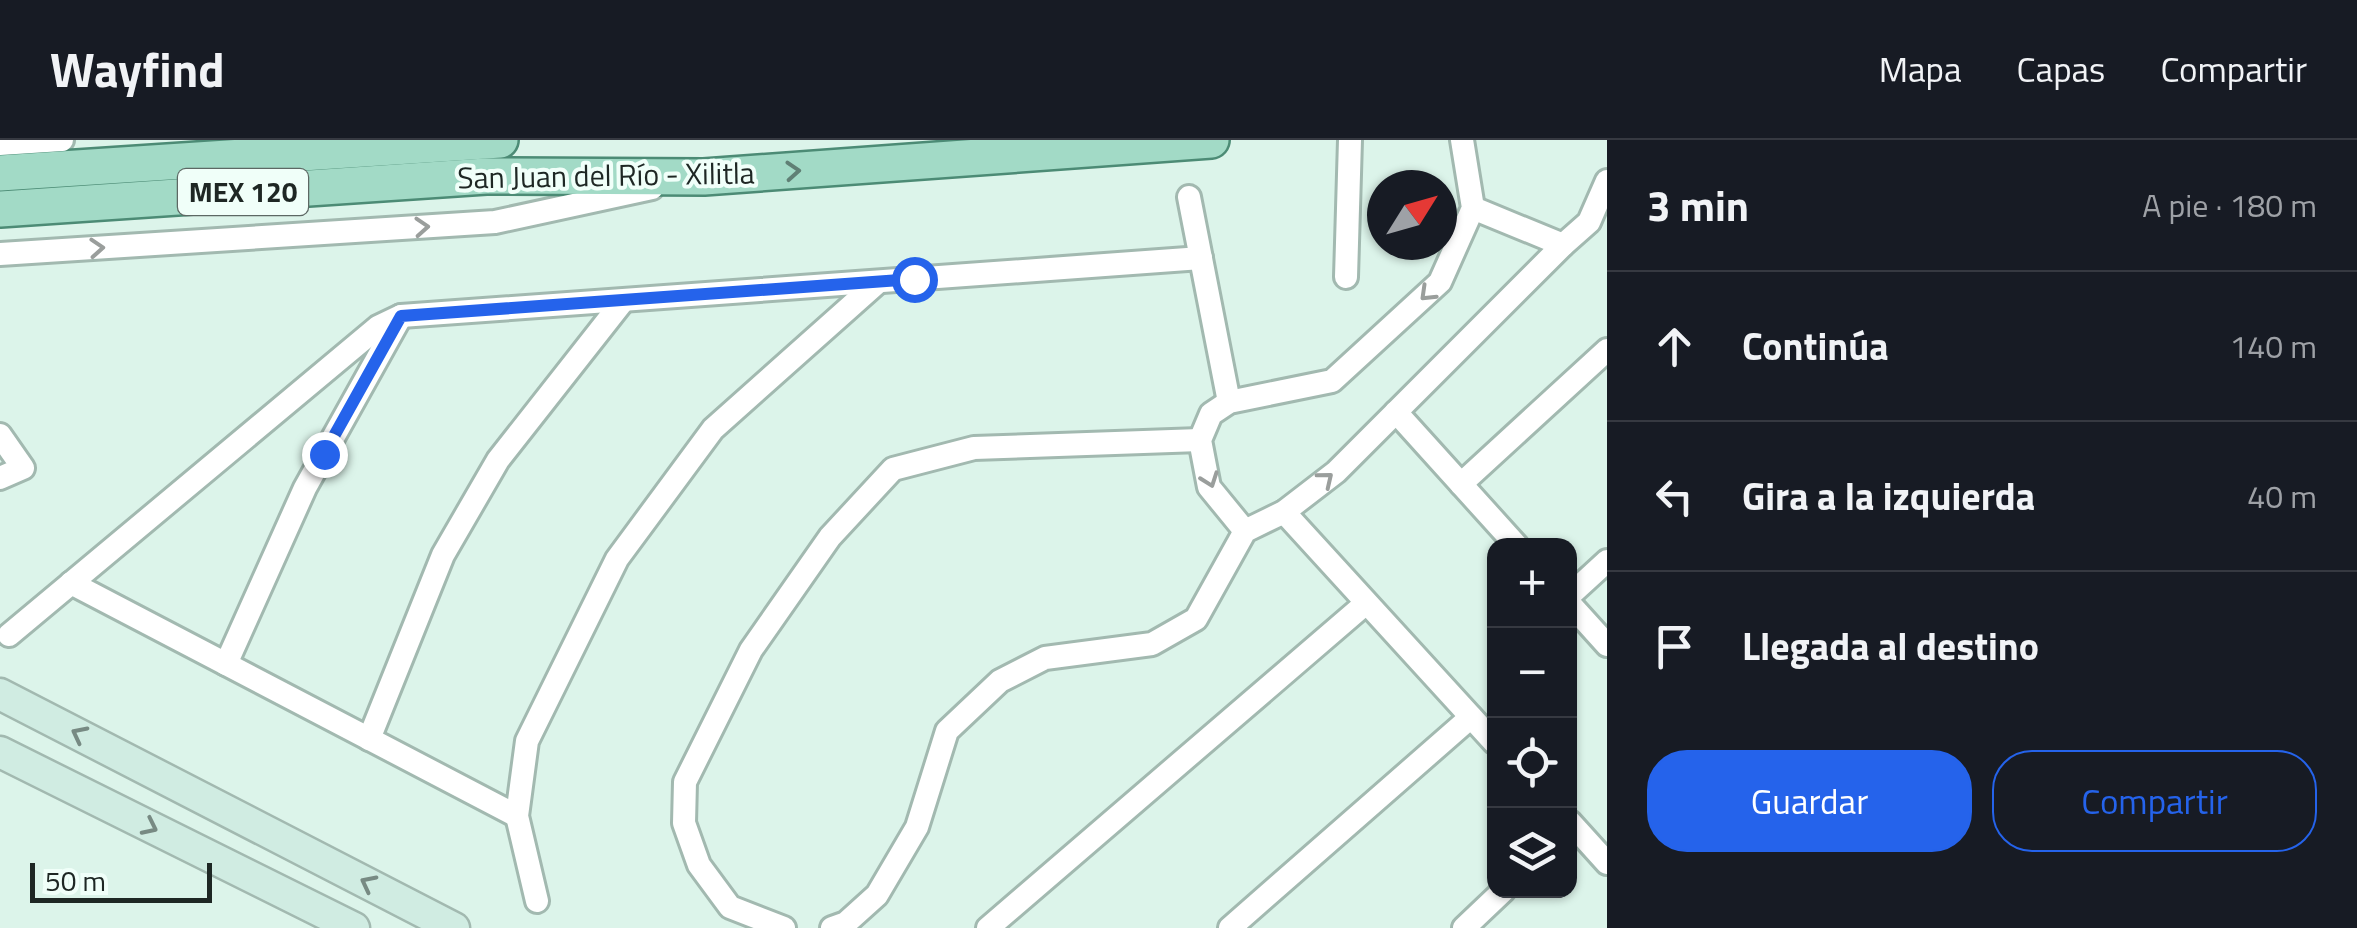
<!DOCTYPE html>
<html lang="es">
<head>
<meta charset="utf-8">
<style>
	:root { --surface:#171b24; --page:#20242c; --text:#f1f3f6; --muted:#9ea1a6; --line:#363941; --accent:#2563eb }
	body { margin:0; font-family:"Titillium Web",sans-serif; background:var(--page); color:var(--text) }
	.controls { position:absolute; right:30px; bottom:30px; display:grid; overflow:hidden; border-radius:20px; box-shadow:0 2px 8px #0004 }
	.controls button { width:90px; height:90px; display:grid; place-items:center; padding:0; border:0; border-bottom:2px solid var(--line); background:var(--surface); color:var(--text); font:50px sans-serif }
	.compass { position:absolute; left:1367px; top:30px; width:90px; height:90px; border-radius:50%; background:var(--surface); box-shadow:0 2px 8px #0004; rotate:53deg }
	.scale { position:absolute; left:30px; bottom:25px; width:182px; box-sizing:border-box; padding-left:10px; border:5px solid #1e2724; border-top:0; font-size:28px; line-height:35px; white-space:nowrap; color:#1e2724; -webkit-text-stroke:8px #f0fff9; paint-order:stroke }
	.stop { position:absolute; width:30px; height:30px; margin:-22px; border:8px solid #2563eb; border-radius:50%; background:#fff }
	.stop.end { background:#2563eb; border-color:#fff; box-shadow:0 2px 10px #0008 }
	.list { margin:0; padding:0; list-style:none }
	h2 { display:flex; justify-content:space-between; align-items:center; height:130px; margin:0; padding:0 40px; font-size:42px }
	h2 small { font-size:32px; font-weight:400; color:var(--muted) }
	.list li { display:grid; grid-template-columns:65px 1fr auto; gap:30px; align-items:center; box-sizing:border-box; height:150px; padding:0 40px; border-top:2px solid var(--line) }
	.list b { display:block; font-size:38px; white-space:nowrap }
	.list em { font-size:32px; font-style:normal; color:var(--muted) }
	.actions { display:flex; gap:20px; padding:30px 40px }
	.actions a { flex:1; padding:22px 0; border:2px solid var(--accent); border-radius:40px; text-align:center; font-size:35px; color:var(--accent) }
	.actions .main { background:var(--accent); color:#fff }
	.icon { flex:none; width:55px; height:55px; fill:none; stroke:currentColor; stroke-width:2; stroke-linecap:round; stroke-linejoin:round }
	.map { position:relative; flex:none; width:1607px; height:788px; overflow:hidden }
	header { display:flex; align-items:center; gap:60px; box-sizing:border-box; height:140px; padding:0 50px; background:var(--surface); border-bottom:2px solid var(--line) }
	header strong { font-size:48px }
	nav { display:flex; gap:55px; margin-inline-start:auto; font-size:35px }
	main { display:flex }
	aside { flex:1; background:var(--surface) }
	.map>svg:first-child { display:block }
</style>
</head>
<body>
<header>
<strong>Wayfind</strong>
<nav><a>Mapa</a><a>Capas</a><a>Compartir</a></nav>
</header>
<main>
<div class="map">
<svg width="1607" height="788" viewBox="0 0 1607 788">
	<rect width="100%" height="100%" fill="#dcf4ea"/>
	<g fill="none" stroke-linecap="round" stroke-linejoin="round">
		<!-- street casing -->
		<g stroke="#a2b9b0" stroke-width="28">
			<g id="street">
				<path d="M 0,4 L 62,0"/>
				<path d="M 1189,57 L 1229,262"/>
				<path d="M 1473,68 L 1563,105"/>
				<path d="M 0,114 L 495,82 L 652,48"/>
				<path d="M 1346,137 L 1350,0"/>
				<path d="M 1396,272 L 1517,406"/>
				<path d="M 0,295 L 23,328 L 0,338"/>
				<path d="M 1461,344 L 1607,210"/>
				<path d="M 1284,372 L 1494,602"/>
				<path d="M 1245,391 L 1209,347 L 1200,300 L 1211,274 L 1229,262 L 1332,241 L 1440,142 L 1473,68 L 1462,0"/>
				<path d="M 71,443 L 517,676"/>
				<path d="M 1570,455 L 1607,421"/>
				<path d="M 1570,464 L 1607,505"/>
				<path d="M 9,495 L 378,187 L 401,176 L 1201,118"/>
				<path d="M 226,524 L 305,348 L 401,176"/>
				<path d="M 369,599 L 443,415 L 498,320 L 623,161"/>
				<path d="M 1570,682 L 1607,723"/>
				<path d="M 537,761 L 517,676 L 527,601 L 617,419 L 713,289 L 878,142"/>
				<path d="M 784,788 L 730,767 L 699,725 L 684,683 L 685,642 L 751,510 L 830,397 L 893,329 L 974,308 L 1200,300"/>
				<path d="M 832,788 L 846,783 L 877,755 L 917,687 L 947,591 L 1000,541 L 1045,518 L 1152,504 L 1196,479 L 1245,391 L 1284,372 L 1336,332 L 1563,105 L 1589,82 L 1607,41"/>
				<path d="M 988,788 L 1365,464"/>
				<path d="M 1230,788 L 1471,577"/>
				<path d="M 1464,788 L 1504,750"/>
			</g>
		</g>
		<!-- secondary casing -->
		<g stroke="#a2b9b0" stroke-width="35">
			<g id="secondary">
				<path d="M 0,554 L 454,788"/>
				<path d="M 0,612 L 354,788"/>
			</g>
		</g>
		<!-- primary casing -->
		<g stroke="#4c8b75" stroke-width="40">
			<g id="primary">
				<path d="M 0,33 L 500,0"/>
				<path d="M 0,69 L 486,36 L 704,37 L 1211,0"/>
			</g>
		</g>
		<!-- street -->
		<use href="#street" stroke="#fff" stroke-width="22"/>
		<!-- secondary -->
		<use href="#secondary" stroke="#d0ece2" stroke-width="30"/>
		<!-- primary -->
		<use href="#primary" stroke="#a2dac6" stroke-width="35"/>
	</g>
	<!-- one-way arrows -->
	<defs><path id="oneway-chevron" d="M-2-3.5L2.5 0L-2 3.5" fill="none" stroke-width="1.6" stroke-linecap="round" stroke-linejoin="round" transform="scale(2.5)"/></defs>
	<use stroke="#608075" href="#oneway-chevron" transform="translate(793 31) rotate(-4)"/>
	<g stroke="#9a9e9c">
		<use href="#oneway-chevron" transform="translate(422 87) rotate(-4)"/>
		<use href="#oneway-chevron" transform="translate(97 108) rotate(-4)"/>
		<use href="#oneway-chevron" transform="translate(1427 154) rotate(136)"/>
		<use href="#oneway-chevron" transform="translate(1326 339) rotate(-39)"/>
		<use href="#oneway-chevron" transform="translate(1210 340) rotate(70)"/>
	</g>
	<g stroke="#778a83">
		<use href="#oneway-chevron" transform="translate(79 594) rotate(-153)"/>
		<use href="#oneway-chevron" transform="translate(150 687) rotate(26)"/>
		<use href="#oneway-chevron" transform="translate(368 743) rotate(-153)"/>
	</g>
	<g fill="none" stroke-linecap="round" stroke-linejoin="round">
		<!-- route -->
		<path stroke="#2563eb" stroke-width="12" d="M 324,314 L 401,176 L 914,139"/>
	</g>
	<g text-anchor="middle" stroke-width="8" stroke-linejoin="round" paint-order="stroke">
		<!-- shield labels -->
		<rect fill="#f0fff9" stroke="#5d6864" stroke-width="2.5" x="178" y="29" width="130" height="46" rx="8"/>
		<g font-size="28" font-weight="bold" fill="#1e2724">
			<text x="243" y="62">MEX 120</text>
		</g>
		<!-- street labels -->
		<g font-size="30" fill="#1e2724" stroke="#f0fff9">
			<text transform="translate(606 36) rotate(-1)" y="10">San Juan del Río - Xilitla</text>
		</g>
	</g>
</svg>
<div class="controls">
<button>+</button>
<button>−</button>
<button><svg class="icon" aria-label="locate" viewBox="0 0 24 24"><circle cx="12" cy="12" r="6"/><path d="M12 2v4M12 18v4M2 12h4M18 12h4"/></svg></button>
<button><svg class="icon" aria-label="layers" viewBox="0 0 24 24"><path d="M12 4l9 5-9 5-9-5zM3 14l9 5 9-5"/></svg></button>
</div>
<svg class="compass" viewBox="-18 -18 36 36"><path d="M0-13l5 13h-10z" fill="#e53935"/><path d="M0 13l5-13h-10z" fill="#9ea1a6"/></svg>
<div class="scale">50 m</div>
<div class="stop" style="left:914px;top:139px"></div>
<div class="stop end" style="left:324px;top:314px"></div>
</div>
<aside>
<h2>3 min<small>A pie · 180 m</small></h2>
<ul class="list">
<li><svg class="icon" aria-label="ahead" viewBox="0 0 24 24"><path d="M12 20V5M6 11l6-6 6 6"/></svg><div><b>Continúa</b></div><em>140 m</em></li>
<li><svg class="icon" aria-label="left" viewBox="0 0 24 24"><path d="M17 20v-9H6M10 6l-5 5 5 5"/></svg><div><b>Gira a la izquierda</b></div><em>40 m</em></li>
<li><svg class="icon" aria-label="arrive" viewBox="0 0 24 24"><path d="M6 21V4h12l-3 4 3 4H6"/></svg><div><b>Llegada al destino</b></div></li>
</ul>
<div class="actions"><a class="main">Guardar</a><a>Compartir</a></div>
</aside>
</main>
</body>
</html>
